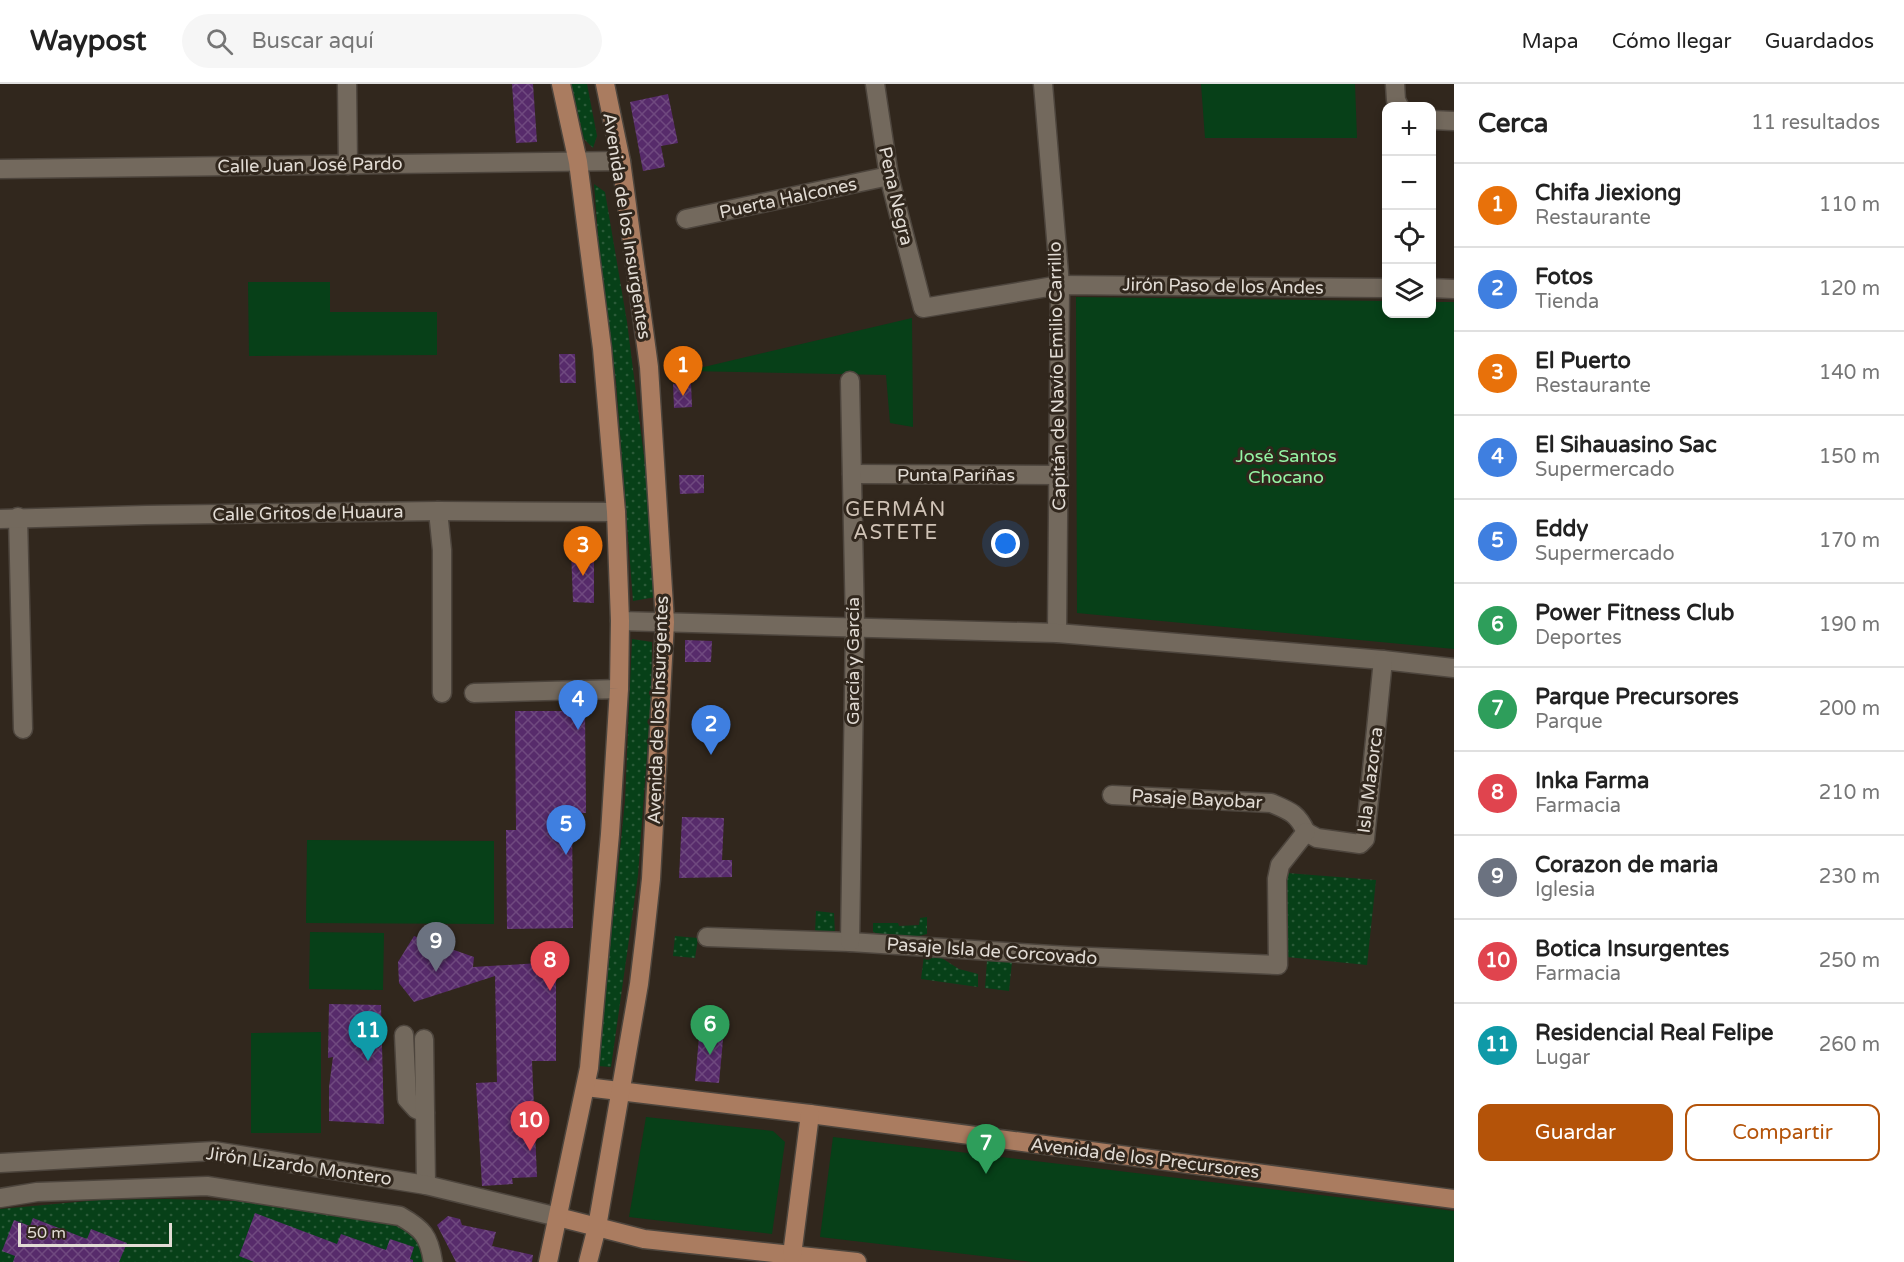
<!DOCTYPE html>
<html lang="es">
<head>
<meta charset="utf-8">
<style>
	:root { --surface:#fff; --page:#f6f6f6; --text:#222; --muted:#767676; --line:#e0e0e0; --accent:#b45309 }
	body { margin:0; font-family:"Varela Round",sans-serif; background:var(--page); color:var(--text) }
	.controls { position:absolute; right:18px; top:18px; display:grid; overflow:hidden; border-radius:12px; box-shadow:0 3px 9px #0003 }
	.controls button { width:54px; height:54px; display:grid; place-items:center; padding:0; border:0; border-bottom:2px solid var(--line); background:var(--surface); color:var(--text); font:30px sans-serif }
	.scale { position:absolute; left:18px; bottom:15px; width:154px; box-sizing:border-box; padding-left:6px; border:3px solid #e2dcd5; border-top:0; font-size:16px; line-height:21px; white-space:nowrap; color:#e2dcd5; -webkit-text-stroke:4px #31271d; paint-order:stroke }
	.you { position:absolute; left:1006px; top:460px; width:21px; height:21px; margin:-15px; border:4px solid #fff; border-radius:50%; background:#1a73e8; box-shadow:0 0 0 9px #1a73e833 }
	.badge { display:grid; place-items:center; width:39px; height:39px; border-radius:50%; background:var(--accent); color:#fff; font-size:20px; font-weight:700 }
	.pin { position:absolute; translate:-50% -50px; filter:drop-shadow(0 2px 3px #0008) }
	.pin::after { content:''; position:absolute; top:32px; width:21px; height:18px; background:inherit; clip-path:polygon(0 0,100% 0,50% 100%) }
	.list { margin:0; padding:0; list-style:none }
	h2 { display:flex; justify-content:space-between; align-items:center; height:78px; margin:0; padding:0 24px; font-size:26px }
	h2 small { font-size:20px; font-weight:400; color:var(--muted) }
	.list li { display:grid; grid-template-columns:39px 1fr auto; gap:18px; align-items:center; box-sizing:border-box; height:84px; padding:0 24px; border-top:2px solid var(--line) }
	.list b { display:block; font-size:22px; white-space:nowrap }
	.list p { margin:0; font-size:20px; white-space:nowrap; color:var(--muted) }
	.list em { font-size:20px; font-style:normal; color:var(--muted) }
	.actions { display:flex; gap:12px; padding:18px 24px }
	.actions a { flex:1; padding:14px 0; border:2px solid var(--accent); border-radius:12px; text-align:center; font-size:21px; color:var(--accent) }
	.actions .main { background:var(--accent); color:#fff }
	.icon { flex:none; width:33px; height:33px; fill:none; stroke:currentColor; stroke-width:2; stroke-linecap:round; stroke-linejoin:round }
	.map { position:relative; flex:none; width:1454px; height:1178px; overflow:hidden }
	header { display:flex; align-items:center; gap:36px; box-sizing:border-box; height:84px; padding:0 30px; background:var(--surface); border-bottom:2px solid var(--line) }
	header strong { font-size:28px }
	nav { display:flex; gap:33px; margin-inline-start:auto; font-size:21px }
	.search { width:420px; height:54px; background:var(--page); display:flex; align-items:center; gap:15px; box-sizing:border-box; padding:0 21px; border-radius:33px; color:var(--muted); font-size:22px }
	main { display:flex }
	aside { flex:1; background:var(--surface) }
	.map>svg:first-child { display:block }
</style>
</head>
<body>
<header>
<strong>Waypost</strong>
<div class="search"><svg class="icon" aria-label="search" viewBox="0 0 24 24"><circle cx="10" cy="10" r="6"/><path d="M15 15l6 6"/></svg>Buscar aquí</div>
<nav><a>Mapa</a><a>Cómo llegar</a><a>Guardados</a></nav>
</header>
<main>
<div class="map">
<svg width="1454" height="1178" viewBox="0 0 1454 1178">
	<defs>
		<pattern id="grass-dots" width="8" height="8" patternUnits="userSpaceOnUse" patternTransform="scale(1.5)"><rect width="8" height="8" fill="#074018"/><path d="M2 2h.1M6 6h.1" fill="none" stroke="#2b5b39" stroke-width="1.8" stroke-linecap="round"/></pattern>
		<pattern id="building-cross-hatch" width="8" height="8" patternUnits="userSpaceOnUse" patternTransform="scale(1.5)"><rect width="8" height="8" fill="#572b6b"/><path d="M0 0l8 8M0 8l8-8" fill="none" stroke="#6f497f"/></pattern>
	</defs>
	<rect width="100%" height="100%" fill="#31271d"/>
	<!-- grass -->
	<g fill="url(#grass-dots)">
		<path d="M 571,0 L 587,0 L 597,52 L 593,64 L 584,55 Z"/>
		<path d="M 594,100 L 605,108 L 627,238 L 645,380 L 656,513 L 633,517 L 616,297 L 600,176 Z"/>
		<path d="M 632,555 L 652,558 L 651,616 L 638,791 L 611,983 L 598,982 L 625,717 Z"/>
		<path d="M 1287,789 L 1376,796 L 1367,881 L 1287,873 Z"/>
		<path d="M 816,827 L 834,829 L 835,851 L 815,849 Z"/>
		<path d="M 927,833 L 927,850 C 909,855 890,854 873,848 L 873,839 L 898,839 L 899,842 L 919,841 L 920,834 Z"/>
		<path d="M 675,852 L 698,854 L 695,874 L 673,872 Z"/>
		<path d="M 924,872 L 940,873 L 959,885 L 978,890 L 978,903 L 921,895 Z"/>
		<path d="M 987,877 L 1012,878 L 1009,907 L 985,904 Z"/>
		<path d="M 166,1115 L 236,1117 L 392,1139 C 416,1146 420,1156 425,1178 L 0,1178 L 0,1125 L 99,1116 Z"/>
	</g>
	<!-- park -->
	<g fill="#074018">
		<path d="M 1201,0 L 1355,0 L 1357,54 L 1205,54 Z"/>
		<path d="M 248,198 L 330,198 L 330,228 L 437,228 L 437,271 L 249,272 Z"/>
		<path d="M 1076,213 L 1386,217 L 1386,230 L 1432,230 L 1432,218 L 1454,218 L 1454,565 L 1077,529 Z"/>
		<path d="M 912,234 L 913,343 L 890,339 L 886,291 L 687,287 Z"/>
		<path d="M 307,756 L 494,757 L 494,840 L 306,839 Z"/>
		<path d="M 310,848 L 384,849 L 383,906 L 309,905 Z"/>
		<path d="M 321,948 L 321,1049 L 251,1049 L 251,949 Z"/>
		<path d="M 646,1033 L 773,1047 L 785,1058 L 772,1150 L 629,1133 Z"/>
		<path d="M 833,1053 L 1454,1127 L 1454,1178 L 1032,1178 L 820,1153 Z"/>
	</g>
	<!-- building -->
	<g fill="url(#building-cross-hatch)">
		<path d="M 512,0 L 533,0 L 537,58 L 516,59 Z"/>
		<path d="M 668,10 L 678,59 L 661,62 L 665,83 L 643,87 L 630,18 Z"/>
		<path d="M 559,270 L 575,270 L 576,299 L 560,299 Z"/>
		<path d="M 691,299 L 692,323 L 674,324 L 673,300 Z"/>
		<path d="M 679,391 L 704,391 L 704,409 L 680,410 Z"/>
		<path d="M 571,465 L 594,465 L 594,519 L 573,518 Z"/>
		<path d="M 685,556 L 712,557 L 711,578 L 685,578 Z"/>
		<path d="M 515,627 L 585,627 L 586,729 L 572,729 L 573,844 L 507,845 L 506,746 L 516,746 Z"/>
		<path d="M 682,733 L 724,734 L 722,776 L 732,776 L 732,793 L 679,794 Z"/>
		<path d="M 414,852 L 474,873 L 473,883 L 556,878 L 556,977 L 532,977 L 537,1093 L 512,1094 L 513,1100 L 482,1102 L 476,999 L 497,998 L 495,892 L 414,918 L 399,899 L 398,878 Z"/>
		<path d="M 329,920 L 381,921 L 384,1040 L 329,1037 L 329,1003 L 333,973 L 328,974 Z"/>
		<path d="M 700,943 L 724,945 L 719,999 L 695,997 Z"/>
		<path d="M 255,1129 L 337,1160 L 341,1150 L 386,1166 L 390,1155 L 414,1163 L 410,1175 L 413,1176 L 413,1178 L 254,1178 L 239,1172 Z"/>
		<path d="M 448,1132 L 460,1135 L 462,1141 L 496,1148 L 492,1162 L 533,1171 L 532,1178 L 456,1178 L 437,1141 Z"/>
		<path d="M 33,1134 L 87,1155 L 91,1145 L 127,1159 L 119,1178 L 13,1178 L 15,1172 L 2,1167 L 14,1136 L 30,1142 Z"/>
	</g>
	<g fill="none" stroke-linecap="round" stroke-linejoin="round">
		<!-- minor casing -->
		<g stroke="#4d453d" stroke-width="21">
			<g id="minor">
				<path d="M 347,0 L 348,81"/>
				<path d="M 875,0 L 889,92 L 923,224 L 1060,201 L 1386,204"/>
				<path d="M 1043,0 L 1060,201 L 1057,549"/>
				<path d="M 1395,0 L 1396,16 L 1399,22"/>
				<path d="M 1432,36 L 1454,37"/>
				<path d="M 0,85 L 621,77"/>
				<path d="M 686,135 L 889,92"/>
				<path d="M 1432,204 L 1454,205"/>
				<path d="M 852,390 L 1059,391"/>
				<path d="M 438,427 L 442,466 L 442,609"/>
				<path d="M 18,433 L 23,645"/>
				<path d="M 0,435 L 146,431 L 438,427 L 616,428"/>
				<path d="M 620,537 L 1057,549 L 1383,576 L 1454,584"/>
				<path d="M 474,609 L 619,605"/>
				<path d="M 1112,711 L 1271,719 C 1290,727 1297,729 1306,748"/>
				<path d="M 1306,748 L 1317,754 L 1360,760 L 1365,755 L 1383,576"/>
				<path d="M 707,853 L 850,858 L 1068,872 L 1278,881 L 1277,795 L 1280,781 L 1306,748"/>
				<path d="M 850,858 L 855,543 L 850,297"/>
				<path d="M 404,951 L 407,1015 L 416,1025 L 425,1029"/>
				<path d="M 424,955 L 426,1101"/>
				<path d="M 0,1079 L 214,1067 L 426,1101 L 558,1133"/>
				<path d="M 0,1114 L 37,1108 L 207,1102 L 400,1132 C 423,1145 429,1152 433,1178"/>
			</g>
		</g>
		<!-- major casing -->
		<g stroke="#4d453d" stroke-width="21">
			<g id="major">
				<path d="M 586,1003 L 810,1030 L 1454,1115"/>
				<path d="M 558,1133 L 644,1155 L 857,1178"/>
				<path d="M 792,1171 L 810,1030"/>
				<path d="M 548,1178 L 589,984 L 610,750 L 619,605 L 620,537 L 616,428 L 602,264 L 578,78 L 561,0"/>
				<path d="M 588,1178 L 597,1143 L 639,900 L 645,850 L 651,795 L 665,538 L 649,283 L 621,77 L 605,0"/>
			</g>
		</g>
		<!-- minor -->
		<use href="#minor" stroke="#73695d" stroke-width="18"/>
		<!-- major -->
		<use href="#major" stroke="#aa7c60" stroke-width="18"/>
	</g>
	<g text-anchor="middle" stroke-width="6" stroke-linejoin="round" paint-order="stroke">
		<!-- street labels -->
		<g font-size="18" fill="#e2dcd5" stroke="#31271d">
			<text transform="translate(310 81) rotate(-1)" y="6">Calle Juan José Pardo</text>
			<text transform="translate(896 112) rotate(77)" y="6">Pena Negra</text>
			<text transform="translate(788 114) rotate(-12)" y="6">Puerta Halcones</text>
			<text transform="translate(627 142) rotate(81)" y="6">Avenida de los Insurgentes</text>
			<text transform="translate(1223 202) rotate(1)" y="6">Jirón Paso de los Andes</text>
			<text transform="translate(1057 292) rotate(-91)" y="6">Capitán de Navío Emilio Carrillo</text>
			<text x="956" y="397">Punta Pariñas</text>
			<text transform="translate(308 429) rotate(-1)" y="6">Calle Gritos de Huaura</text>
			<text transform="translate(853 577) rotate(-90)" y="6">García y García</text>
			<text transform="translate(658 626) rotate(-88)" y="6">Avenida de los Insurgentes</text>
			<text transform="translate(1370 696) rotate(-83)" y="6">Isla Mazorca</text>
			<text transform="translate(1197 715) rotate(3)" y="6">Pasaje Bayobar</text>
			<text transform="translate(992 867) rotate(4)" y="6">Pasaje Isla de Corcovado</text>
			<text transform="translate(1145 1074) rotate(7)" y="6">Avenida de los Precursores</text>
			<text transform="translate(299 1082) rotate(8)" y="6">Jirón Lizardo Montero</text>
		</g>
		<!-- park labels -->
		<g font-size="18" fill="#94f4a4" stroke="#31271d">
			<text x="1286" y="378">José Santos<tspan x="1286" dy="21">Chocano</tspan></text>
		</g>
		<!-- neighbourhood labels -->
		<g font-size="20" letter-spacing="1.5" fill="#d0c3b6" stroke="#31271d">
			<text x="896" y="432">GERMÁN<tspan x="896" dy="23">ASTETE</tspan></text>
		</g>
	</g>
</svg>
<div class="controls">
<button>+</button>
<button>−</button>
<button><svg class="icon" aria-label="locate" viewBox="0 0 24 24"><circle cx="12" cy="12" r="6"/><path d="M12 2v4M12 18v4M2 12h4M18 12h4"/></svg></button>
<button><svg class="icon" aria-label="layers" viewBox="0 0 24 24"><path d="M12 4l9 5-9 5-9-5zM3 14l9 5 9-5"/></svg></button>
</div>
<div class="scale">50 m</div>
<div class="you"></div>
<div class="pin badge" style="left:683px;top:312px;background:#e8710a">1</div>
<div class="pin badge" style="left:711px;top:671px;background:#3f7fe0">2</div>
<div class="pin badge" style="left:583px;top:492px;background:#e8710a">3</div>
<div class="pin badge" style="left:578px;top:646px;background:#3f7fe0">4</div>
<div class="pin badge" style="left:566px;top:771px;background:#3f7fe0">5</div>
<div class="pin badge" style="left:710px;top:971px;background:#2e9e5b">6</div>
<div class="pin badge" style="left:986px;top:1090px;background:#2e9e5b">7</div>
<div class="pin badge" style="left:550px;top:907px;background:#e0444e">8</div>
<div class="pin badge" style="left:436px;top:888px;background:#6b7280">9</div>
<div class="pin badge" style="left:530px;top:1067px;background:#e0444e">10</div>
<div class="pin badge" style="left:368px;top:977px;background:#0f9aa8">11</div>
</div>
<aside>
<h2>Cerca<small>11 resultados</small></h2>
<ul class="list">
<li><span class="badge" style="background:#e8710a">1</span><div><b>Chifa Jiexiong</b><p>Restaurante</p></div><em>110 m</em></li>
<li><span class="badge" style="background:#3f7fe0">2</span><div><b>Fotos</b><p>Tienda</p></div><em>120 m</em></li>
<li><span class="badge" style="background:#e8710a">3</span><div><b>El Puerto</b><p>Restaurante</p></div><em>140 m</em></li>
<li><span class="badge" style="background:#3f7fe0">4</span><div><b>El Sihauasino Sac</b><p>Supermercado</p></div><em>150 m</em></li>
<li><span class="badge" style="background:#3f7fe0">5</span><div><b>Eddy</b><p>Supermercado</p></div><em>170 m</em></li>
<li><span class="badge" style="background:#2e9e5b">6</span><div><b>Power Fitness Club</b><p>Deportes</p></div><em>190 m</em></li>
<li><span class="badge" style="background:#2e9e5b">7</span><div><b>Parque Precursores</b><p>Parque</p></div><em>200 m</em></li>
<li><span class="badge" style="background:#e0444e">8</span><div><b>Inka Farma</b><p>Farmacia</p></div><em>210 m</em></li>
<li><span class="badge" style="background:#6b7280">9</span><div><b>Corazon de maria</b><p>Iglesia</p></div><em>230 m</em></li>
<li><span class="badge" style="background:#e0444e">10</span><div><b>Botica Insurgentes</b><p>Farmacia</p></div><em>250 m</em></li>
<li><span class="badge" style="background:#0f9aa8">11</span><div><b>Residencial Real Felipe</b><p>Lugar</p></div><em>260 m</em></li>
</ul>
<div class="actions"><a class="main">Guardar</a><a>Compartir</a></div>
</aside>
</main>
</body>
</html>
